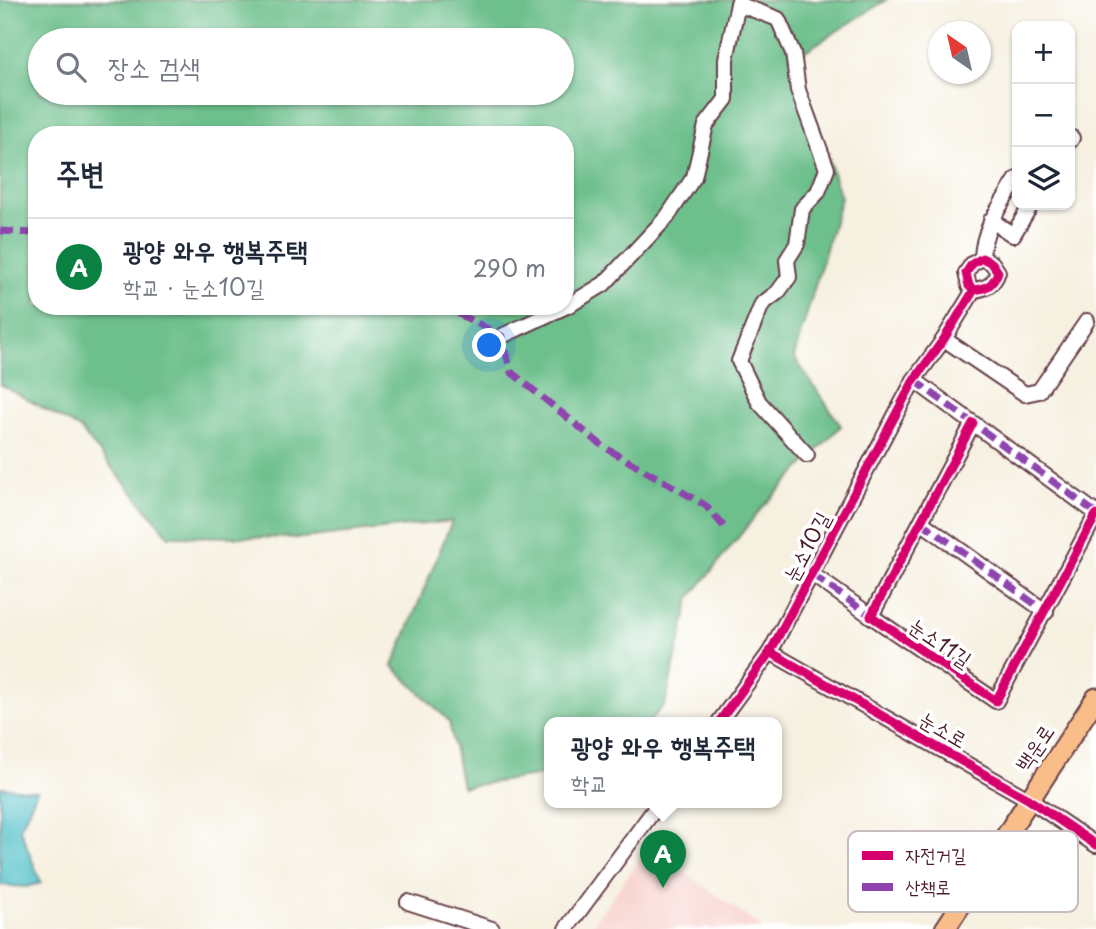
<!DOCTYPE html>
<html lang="ko">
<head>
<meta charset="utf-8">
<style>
	:root { --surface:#fff; --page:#f6f6f7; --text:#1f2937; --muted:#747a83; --line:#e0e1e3; --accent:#0b8043 }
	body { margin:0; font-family:"Playpen Sans","Poor Story",sans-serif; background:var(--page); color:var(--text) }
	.controls { position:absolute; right:21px; top:21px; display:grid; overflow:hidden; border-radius:14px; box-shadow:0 2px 5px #0004 }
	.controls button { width:63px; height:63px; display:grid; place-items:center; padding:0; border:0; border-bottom:2px solid var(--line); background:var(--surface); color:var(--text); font:35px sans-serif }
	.compass { position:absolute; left:928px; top:21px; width:63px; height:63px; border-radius:50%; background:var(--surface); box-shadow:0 2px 5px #0004; rotate:326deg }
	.you { position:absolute; left:490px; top:346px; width:24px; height:24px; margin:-18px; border:5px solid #fff; border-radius:50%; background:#1a73e8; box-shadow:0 0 0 10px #1a73e833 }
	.badge { display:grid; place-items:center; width:46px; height:46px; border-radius:50%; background:var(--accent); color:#fff; font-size:23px; font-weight:700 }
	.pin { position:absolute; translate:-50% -58px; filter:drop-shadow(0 2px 4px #0008) }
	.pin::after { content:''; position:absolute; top:37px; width:24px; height:21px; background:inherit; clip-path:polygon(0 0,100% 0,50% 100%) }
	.popup { position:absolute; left:544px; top:717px; width:238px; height:91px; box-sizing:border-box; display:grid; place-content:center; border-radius:14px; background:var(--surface); filter:drop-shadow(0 2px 5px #0005); font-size:23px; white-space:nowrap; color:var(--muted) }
	.popup b { font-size:26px; color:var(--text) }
	.popup::after { content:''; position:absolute; left:50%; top:100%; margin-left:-14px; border:14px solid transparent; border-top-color:var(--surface) }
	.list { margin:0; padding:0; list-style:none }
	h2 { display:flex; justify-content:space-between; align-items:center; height:91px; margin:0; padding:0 28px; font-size:30px }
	h2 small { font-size:23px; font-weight:400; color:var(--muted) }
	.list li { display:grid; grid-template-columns:46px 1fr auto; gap:21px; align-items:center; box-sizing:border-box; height:98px; padding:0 28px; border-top:2px solid var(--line) }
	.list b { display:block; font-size:26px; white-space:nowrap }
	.list p { margin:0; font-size:23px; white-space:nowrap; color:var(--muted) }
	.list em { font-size:23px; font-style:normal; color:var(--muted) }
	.icon { flex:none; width:38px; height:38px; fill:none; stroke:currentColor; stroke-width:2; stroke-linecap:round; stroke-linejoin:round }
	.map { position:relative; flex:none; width:1096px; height:929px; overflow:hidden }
	.search { position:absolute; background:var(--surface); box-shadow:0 2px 5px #0004; left:28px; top:28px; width:546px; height:77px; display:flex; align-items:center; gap:18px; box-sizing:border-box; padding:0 24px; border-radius:38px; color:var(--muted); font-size:26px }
	.panel { position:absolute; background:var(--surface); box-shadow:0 2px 5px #0004; left:28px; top:126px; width:546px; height:189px; border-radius:28px }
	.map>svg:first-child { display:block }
</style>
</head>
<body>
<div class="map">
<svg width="1096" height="929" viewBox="0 0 1096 929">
	<rect width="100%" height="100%" fill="#fff"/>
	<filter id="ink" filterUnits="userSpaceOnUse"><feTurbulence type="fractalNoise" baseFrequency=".0143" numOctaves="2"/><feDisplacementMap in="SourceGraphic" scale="14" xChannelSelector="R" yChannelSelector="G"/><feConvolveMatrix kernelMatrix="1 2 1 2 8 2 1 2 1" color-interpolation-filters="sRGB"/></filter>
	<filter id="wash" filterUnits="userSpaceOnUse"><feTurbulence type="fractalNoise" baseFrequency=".00686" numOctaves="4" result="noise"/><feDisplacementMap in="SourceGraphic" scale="28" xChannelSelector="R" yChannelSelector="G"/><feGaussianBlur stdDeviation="1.57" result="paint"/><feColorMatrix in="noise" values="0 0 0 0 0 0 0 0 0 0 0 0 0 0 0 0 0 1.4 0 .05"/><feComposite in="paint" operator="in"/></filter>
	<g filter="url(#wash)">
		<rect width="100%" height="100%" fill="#f6f0e0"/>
		<!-- built -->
		<path fill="#f7d0cb" d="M 649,847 L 764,929 L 589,929 Z"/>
		<!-- forest -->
		<path fill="#6dbf8c" stroke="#5c6f5c" stroke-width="2" fill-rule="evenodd" d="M 0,0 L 886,0 L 796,57 L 841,198 L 794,357 L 841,426 L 761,509 L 690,598 L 665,704 L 649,722 L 549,722 L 549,774 L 462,787 L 449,721 L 393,666 L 452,521 L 303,538 L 169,536 L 80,429 L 0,384 ZM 40,40 L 562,40 L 562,93 L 40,93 ZM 37,135 L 565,135 L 565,306 L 37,306 Z"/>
		<!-- water -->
		<path fill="#54c2c9" stroke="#4f707a" stroke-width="2" d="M 0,787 L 37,791 L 20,829 L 41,883 L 26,887 L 0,885 Z"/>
	</g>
	<g filter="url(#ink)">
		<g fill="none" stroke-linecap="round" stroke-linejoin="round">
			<!-- minor casing -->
			<g stroke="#643e46" stroke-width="18">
				<g id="minor">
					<path d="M 739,0 L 738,4 L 778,19 L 793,53 L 798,90 L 827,169 L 818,192 L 802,209 L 797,244 L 787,260 L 789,277 L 778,292 L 762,304 L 739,361 L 759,402 L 807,455"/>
					<path d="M 1070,141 L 1072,138"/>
					<path d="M 991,220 L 1013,235 L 1031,205"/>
					<path d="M 982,258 C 983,227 1001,205 1017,179"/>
					<path d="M 502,336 L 571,304 L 604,284 L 667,217 L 694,177 L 706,125 L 726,99 L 726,59 L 738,4"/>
					<path d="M 944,339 L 1025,394 L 1039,391 L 1087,321"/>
					<path d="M 914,380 L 1096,513"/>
					<path d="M 973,423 L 871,616 L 996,701 L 1096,515"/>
					<path d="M 921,522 L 1046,612"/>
					<path d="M 813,575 L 871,616"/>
					<path d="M 770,652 L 1028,799 L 1096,845"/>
					<path d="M 719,722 L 770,652 L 914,380 L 944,339 L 974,290 C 988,288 993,285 998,272 L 992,263 L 982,258 L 972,264 L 966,273 L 969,286 L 974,290"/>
					<path d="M 408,902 L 492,929"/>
					<path d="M 566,929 L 660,802"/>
				</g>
			</g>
			<!-- major casing -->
			<g stroke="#643e46" stroke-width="23">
				<path id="major" d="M 945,929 L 1096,698"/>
			</g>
			<!-- minor -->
			<use href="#minor" stroke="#fff" stroke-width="14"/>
			<!-- major -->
			<use href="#major" stroke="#f8bd89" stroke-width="19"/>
			<!-- quiet -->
			<g stroke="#8e44ad" stroke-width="7" stroke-dasharray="14 7" stroke-linecap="butt">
				<path d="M 0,231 L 37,233"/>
				<path d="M 376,306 L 388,308 L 447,308 L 502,336 L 511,372 L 604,447 L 705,505 L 727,530"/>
				<path d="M 914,380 L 1096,513"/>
				<path d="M 921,522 L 1046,612"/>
				<path d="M 813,575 L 871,616"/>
			</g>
			<!-- cycleway casing -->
			<g stroke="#fff" stroke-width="13">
				<g id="cycleway">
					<path d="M 973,423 L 871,616 L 996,701 L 1096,515"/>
					<path d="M 770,652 L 1028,799 L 1096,845"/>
					<path d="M 719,722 L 770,652 L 914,380 L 944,339 L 974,290 C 988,288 993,285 998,272 L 992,263 L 982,258 L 972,264 L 966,273 L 969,286 L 974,290"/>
				</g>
			</g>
			<!-- cycleway -->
			<use href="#cycleway" stroke="#d6006c" stroke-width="9"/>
		</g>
	</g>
	<g text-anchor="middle" stroke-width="7" stroke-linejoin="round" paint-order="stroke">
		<!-- street labels -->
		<g font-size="21" fill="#4a1f2b" stroke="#fff">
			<text transform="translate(807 547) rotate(-62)" y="7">눈소10길</text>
			<text transform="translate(940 643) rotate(34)" y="7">눈소11길</text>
			<text transform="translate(943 730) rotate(30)" y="7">눈소로</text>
			<text transform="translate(1035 748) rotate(-56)" y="7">백운로</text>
		</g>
	</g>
	<!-- legend -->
	<rect x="848" y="831" width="230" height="81" rx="10" fill="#fff" stroke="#c9bcbf" stroke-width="2"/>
	<rect x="862" y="851" width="31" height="9" fill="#d6006c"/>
	<rect x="862" y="883" width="31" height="8" fill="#8e44ad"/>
	<g font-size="19" fill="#4a1f2b">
		<text x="905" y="862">자전거길</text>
		<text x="905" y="894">산책로</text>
	</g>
</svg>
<div class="controls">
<button>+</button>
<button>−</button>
<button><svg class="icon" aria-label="layers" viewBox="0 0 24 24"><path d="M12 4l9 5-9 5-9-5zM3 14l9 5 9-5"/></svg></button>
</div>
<svg class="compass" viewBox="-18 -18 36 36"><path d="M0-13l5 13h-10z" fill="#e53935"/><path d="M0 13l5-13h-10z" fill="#747a83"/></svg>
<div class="you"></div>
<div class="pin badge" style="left:663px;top:888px">A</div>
<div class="popup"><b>광양 와우 행복주택</b>학교</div>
<div class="search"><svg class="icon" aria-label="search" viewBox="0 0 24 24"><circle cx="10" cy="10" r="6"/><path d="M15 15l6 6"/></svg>장소 검색</div>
<section class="panel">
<h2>주변<small></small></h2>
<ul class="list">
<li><span class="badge">A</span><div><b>광양 와우 행복주택</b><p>학교 · 눈소10길</p></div><em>290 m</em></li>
</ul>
</section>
</div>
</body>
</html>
